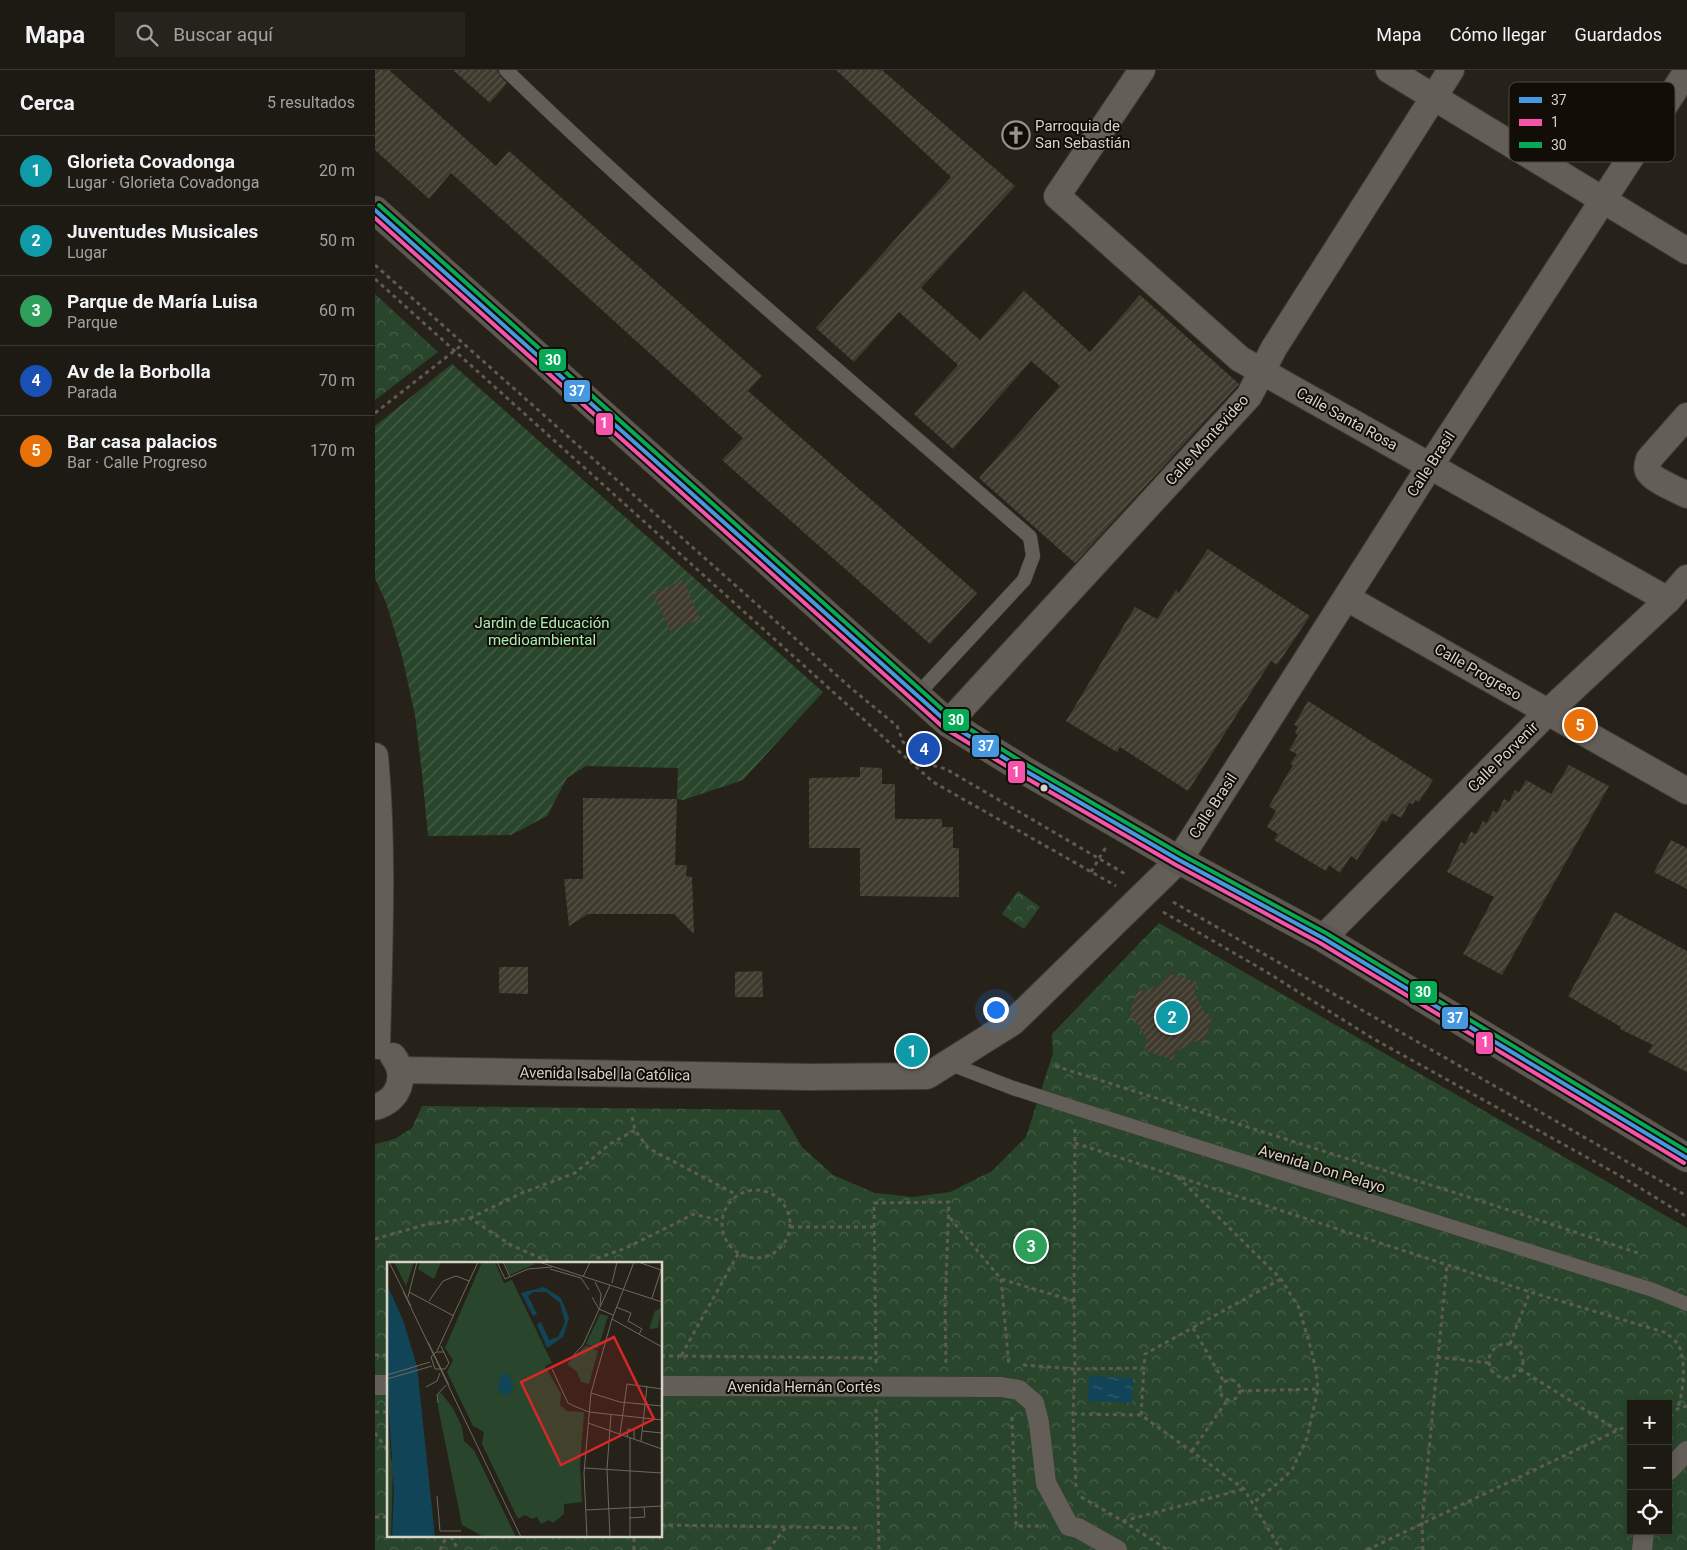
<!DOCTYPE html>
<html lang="es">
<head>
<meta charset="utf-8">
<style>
	:root { --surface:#1c1a13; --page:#25231c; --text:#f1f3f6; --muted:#a0a1a0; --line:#3a3833; --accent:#9a958b }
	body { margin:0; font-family:Roboto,sans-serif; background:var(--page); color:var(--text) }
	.controls { position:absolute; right:15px; bottom:15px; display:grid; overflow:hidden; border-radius:0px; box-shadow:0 2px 8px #0003 }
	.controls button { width:45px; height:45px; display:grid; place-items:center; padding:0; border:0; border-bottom:1px solid var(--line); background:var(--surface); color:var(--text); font:25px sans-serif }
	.you { position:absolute; left:620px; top:939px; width:18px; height:18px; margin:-12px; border:4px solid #fff; border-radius:50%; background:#1a73e8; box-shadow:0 0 0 8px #1a73e833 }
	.badge { display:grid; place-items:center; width:32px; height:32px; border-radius:50%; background:var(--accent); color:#fff; font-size:16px; font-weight:700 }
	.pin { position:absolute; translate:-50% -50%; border:2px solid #fff; box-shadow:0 1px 5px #0006 }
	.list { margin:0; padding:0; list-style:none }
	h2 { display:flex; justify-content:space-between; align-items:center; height:65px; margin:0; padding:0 20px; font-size:21px }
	h2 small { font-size:16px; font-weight:400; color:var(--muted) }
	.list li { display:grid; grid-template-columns:32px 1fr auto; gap:15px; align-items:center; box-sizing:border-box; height:70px; padding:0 20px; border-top:1px solid var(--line) }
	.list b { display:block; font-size:19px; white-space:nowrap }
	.list p { margin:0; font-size:16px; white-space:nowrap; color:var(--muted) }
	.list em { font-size:16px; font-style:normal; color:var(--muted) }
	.icon { flex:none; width:28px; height:28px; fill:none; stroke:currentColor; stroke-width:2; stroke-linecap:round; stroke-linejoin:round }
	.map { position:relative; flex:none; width:1312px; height:1480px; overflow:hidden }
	header { display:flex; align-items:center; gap:30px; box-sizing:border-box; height:70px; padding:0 25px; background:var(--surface); border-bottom:1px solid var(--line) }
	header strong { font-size:24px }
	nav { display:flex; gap:28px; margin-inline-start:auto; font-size:18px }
	.search { width:350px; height:45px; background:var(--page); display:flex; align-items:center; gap:12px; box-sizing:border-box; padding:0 18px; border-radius:0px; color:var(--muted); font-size:19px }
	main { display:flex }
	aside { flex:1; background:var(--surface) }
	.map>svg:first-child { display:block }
</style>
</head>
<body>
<header>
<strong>Mapa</strong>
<div class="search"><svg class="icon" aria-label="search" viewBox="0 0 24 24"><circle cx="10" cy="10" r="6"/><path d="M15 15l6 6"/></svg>Buscar aquí</div>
<nav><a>Mapa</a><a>Cómo llegar</a><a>Guardados</a></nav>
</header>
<main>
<aside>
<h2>Cerca<small>5 resultados</small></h2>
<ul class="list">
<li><span class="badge" style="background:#0f9aa8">1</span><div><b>Glorieta Covadonga</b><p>Lugar · Glorieta Covadonga</p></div><em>20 m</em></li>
<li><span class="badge" style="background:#0f9aa8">2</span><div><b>Juventudes Musicales</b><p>Lugar</p></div><em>50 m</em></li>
<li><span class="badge" style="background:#2e9e5b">3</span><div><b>Parque de María Luisa</b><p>Parque</p></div><em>60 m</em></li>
<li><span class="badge" style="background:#1a4fb4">4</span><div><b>Av de la Borbolla</b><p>Parada</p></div><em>70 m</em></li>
<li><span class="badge" style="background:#e8710a">5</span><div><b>Bar casa palacios</b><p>Bar · Calle Progreso</p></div><em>170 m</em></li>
</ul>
</aside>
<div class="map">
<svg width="1312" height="1480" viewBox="0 0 1312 1480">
	<defs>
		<pattern id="park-crowns" width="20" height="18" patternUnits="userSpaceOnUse" patternTransform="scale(1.25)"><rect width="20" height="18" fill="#29462c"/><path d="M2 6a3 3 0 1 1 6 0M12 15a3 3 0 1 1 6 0" fill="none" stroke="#476049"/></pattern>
		<pattern id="garden-furrows" width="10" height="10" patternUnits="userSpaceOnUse" patternTransform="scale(1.25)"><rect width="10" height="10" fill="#29462c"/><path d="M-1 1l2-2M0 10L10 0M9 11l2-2" fill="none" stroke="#476049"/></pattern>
		<pattern id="water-ripples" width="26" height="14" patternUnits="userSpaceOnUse" patternTransform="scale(1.25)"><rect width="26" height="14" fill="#114456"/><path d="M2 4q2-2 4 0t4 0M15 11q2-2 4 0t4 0" fill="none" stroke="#335e6d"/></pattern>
		<pattern id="building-hatch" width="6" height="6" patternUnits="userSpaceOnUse" patternTransform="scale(1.25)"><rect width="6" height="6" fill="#3f3a2d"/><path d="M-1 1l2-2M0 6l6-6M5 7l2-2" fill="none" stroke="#5a564a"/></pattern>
	</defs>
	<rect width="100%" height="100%" fill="#262219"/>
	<!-- park -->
	<g fill="url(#park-crowns)" fill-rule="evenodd">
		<path d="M 0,224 L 63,282 L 0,330 Z"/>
		<path d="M 643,821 L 665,837 L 649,859 L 627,844 Z"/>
		<path d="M 784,853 L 1312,1158 L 1312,1480 L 0,1480 L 0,1074 L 20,1069 L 37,1058 L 47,1036 L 405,1040 L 427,1077 L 458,1105 L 500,1123 L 538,1127 L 575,1122 L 617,1101 L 651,1067 L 678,983 L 677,964 ZM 14,1194 L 286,1194 L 286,1466 L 14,1466 ZM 1256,1334 L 1293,1334 L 1293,1461 L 1256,1461 Z"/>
	</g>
	<!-- garden -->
	<path fill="url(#garden-furrows)" d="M 77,294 L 448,622 L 368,710 L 308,730 L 302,729 L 303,698 L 211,696 L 192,708 L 172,746 L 136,765 L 53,766 L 47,703 L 40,645 L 27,586 L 12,535 L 0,508 L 0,356 Z"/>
	<!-- water -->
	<path fill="url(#water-ripples)" d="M 714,1306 L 758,1308 L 757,1333 L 713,1331 Z"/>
	<!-- building -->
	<g fill="url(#building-hatch)">
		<path d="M 0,0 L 14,0 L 121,96 L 134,81 L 387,306 L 373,321 L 602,523 L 555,574 L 347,390 L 368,368 L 76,103 L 54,129 L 0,80 Z"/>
		<path d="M 78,0 L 122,0 L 125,6 L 132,13 L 115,33 Z"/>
		<path d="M 461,0 L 507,0 L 640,116 L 546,218 L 605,270 L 649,221 L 715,282 L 765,225 L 864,314 L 700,493 L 604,408 L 685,316 L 656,291 L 578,379 L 539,344 L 583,295 L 524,242 L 479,292 L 441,258 L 576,107 Z"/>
		<path d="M 833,479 L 935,546 L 902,595 L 896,591 L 813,721 L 745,677 L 742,682 L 691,651 L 760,537 L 782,549 L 801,520 L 804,523 Z"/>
		<path d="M 308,510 L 325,549 L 295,561 L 278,523 Z"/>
		<path d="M 933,631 L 1058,710 L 1044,732 L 1040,730 L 1038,734 L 1034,733 L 1026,748 L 1017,743 L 1011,752 L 1008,750 L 982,790 L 976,786 L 965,803 L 954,795 L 951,801 L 899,770 L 903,764 L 892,757 L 901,741 L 894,736 L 918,695 L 915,694 L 922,684 L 914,680 L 923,665 L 920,663 L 923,657 L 919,655 Z"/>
		<path d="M 1194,695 L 1234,716 L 1127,905 L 1088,884 L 1119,827 L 1072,802 L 1086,772 L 1090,774 L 1096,762 L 1101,764 L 1108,751 L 1112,753 L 1118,741 L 1122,743 L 1129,729 L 1134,732 L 1140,720 L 1144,722 L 1151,710 L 1176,724 Z"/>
		<path d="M 485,697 L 507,698 L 507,714 L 520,714 L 520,749 L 567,749 L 567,757 L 578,757 L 578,778 L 584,778 L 584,827 L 485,826 L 485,778 L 434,778 L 434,708 L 485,707 Z"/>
		<path d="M 208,728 L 302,729 L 300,795 L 312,795 L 311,806 L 317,807 L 319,864 L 299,844 L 213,844 L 194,856 L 189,809 L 208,809 Z"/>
		<path d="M 1296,770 L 1312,778 L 1312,819 L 1279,802 Z"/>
		<path d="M 1240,842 L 1312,881 L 1312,1002 L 1273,982 L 1278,975 L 1245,959 L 1246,957 L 1193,926 Z"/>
		<path d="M 124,897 L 153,897 L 153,924 L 124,923 Z"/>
		<path d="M 387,901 L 388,927 L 360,927 L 360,902 Z"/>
		<path d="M 792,903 L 822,912 L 819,922 L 830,943 L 837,945 L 829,973 L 821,971 L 800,982 L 797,990 L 769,980 L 772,970 L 760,949 L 754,946 L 762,920 L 769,921 L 789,913 Z"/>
	</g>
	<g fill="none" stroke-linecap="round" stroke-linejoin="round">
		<!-- service casing -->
		<g stroke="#3f3c35" stroke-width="15">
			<g id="service">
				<path d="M 131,0 C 299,163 479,313 655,467 L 658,486 L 649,510 L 542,625"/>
				<path d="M 573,993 L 638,1018 L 700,1038 L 1278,1220 L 1312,1234"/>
			</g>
		</g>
		<!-- pedestrian casing -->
		<g stroke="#3f3c35" stroke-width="21">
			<g id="pedestrian">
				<path d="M 0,1315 L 14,1315"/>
				<path d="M 286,1316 L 626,1317 L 644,1320 L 659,1333 L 664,1353 L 671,1413 L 694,1456 L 703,1458 L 742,1480"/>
				<path d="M 1293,1401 L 1312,1381"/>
				<path d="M 1267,1480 L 1269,1461"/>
			</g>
		</g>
		<!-- minor casing -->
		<g stroke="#3f3c35" stroke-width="28">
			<g id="minor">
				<path d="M 767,0 L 682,126 L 865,289 L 1293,530"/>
				<path d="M 1014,0 L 1312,181"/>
				<path d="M 1312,346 L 1274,389 C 1273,393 1271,397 1273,401 C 1277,410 1303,420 1312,425"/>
				<path d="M 972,528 L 1312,721"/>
				<path d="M 573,653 L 874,326 L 899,278 L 1076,0"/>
				<path d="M 0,686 C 9,782 4,879 2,976"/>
				<path d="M 948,868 L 1173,642 L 1293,530 L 1312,508"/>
				<path d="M 26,1000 L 434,1007 L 552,1006 L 638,952 L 804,790 L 1055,396 L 1312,1"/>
				<path d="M 0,1037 C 24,1031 33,1006 18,986"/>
			</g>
		</g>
		<!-- secondary casing -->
		<g stroke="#3f3c35" stroke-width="29">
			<path id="secondary" d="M 0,140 L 573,653 L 649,700 L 804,790 L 948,868 L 1312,1088"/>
		</g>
		<!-- path -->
		<g stroke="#5e5b54" stroke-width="3" stroke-dasharray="4 4" stroke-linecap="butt">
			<path d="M 0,195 L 477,619 L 522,656 L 528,672 L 556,695 L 571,699 L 752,805"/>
			<path d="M 0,209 L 558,712 L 741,816"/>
			<path d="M 0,343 L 88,274"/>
			<path d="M 716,802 L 731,777"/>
			<path d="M 798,832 L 1312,1126"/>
			<path d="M 788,842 L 890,901 L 997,968 L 1249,1108 L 1312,1147"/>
			<path d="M 680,996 L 1106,1131 L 1266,1184"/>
			<path d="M 257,1047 L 260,1060 L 273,1078 L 362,1125"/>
			<path d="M 700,1073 L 1155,1222 L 1292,1263 C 1295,1267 1300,1270 1303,1274 C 1312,1292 1308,1320 1303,1339"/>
			<path d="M 803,1107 L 906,1209 L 924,1238 L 936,1279 L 941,1300 L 943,1319 L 932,1368 L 917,1400 L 903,1413 L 878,1433"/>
			<circle cx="381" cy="1154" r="34"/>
			<path d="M 95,1148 L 147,1123 L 200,1103 L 235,1074 L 260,1060"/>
			<path d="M 575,1148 L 626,1209 L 699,1231 L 700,1299 L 648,1295"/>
			<path d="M 415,1157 L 499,1157"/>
			<path d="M 0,1169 L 49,1155 L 95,1148 L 136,1175 L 179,1194"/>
			<path d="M 363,1184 L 306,1286 L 501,1288"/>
			<path d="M 216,1194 L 223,1188 L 251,1178 L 319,1144 L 347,1151"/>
			<path d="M 626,1209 L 634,1296"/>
			<path d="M 699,1231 L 700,1059"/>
			<path d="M 818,1258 L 849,1312"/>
			<path d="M 1135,1274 L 1155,1222"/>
			<circle cx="1131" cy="1291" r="17"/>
			<path d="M 0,1285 L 14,1285"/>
			<path d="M 286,1286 L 306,1286"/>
			<path d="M 1062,1287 L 1114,1293"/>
			<path d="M 501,1293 L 499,1133 L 574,1132 L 570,1235 L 571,1295"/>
			<path d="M 1145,1299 L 1242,1360"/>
			<circle cx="855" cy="1320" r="10"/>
			<path d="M 865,1321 L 943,1319"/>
			<path d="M 501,1339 L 504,1480"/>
			<path d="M 0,1342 L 14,1342"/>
			<path d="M 1293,1342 L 1312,1336"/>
			<path d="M 698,1344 L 766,1345 L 869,1419 L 906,1480"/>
			<path d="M 766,1345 L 769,1298"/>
			<path d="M 637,1347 L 641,1456 L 669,1456"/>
			<path d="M 0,1363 L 14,1382"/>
			<path d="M 817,1381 L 853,1329"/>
			<path d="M 701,1417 L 698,1344 L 700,1299 L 769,1298 L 770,1284 L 906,1209"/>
			<path d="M 706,1427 L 748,1451 L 793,1480"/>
			<path d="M 0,1447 L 14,1447"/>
			<path d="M 748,1451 L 869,1419"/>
			<path d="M 286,1455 L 486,1458"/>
			<path d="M 76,1466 L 83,1480"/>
			<path d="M 65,1480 L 72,1466"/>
			<path d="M 259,1480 L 259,1466"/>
			<path d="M 393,1480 L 411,1457"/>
			<path d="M 992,1480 L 1243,1360 L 1256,1355"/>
			<path d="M 1048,1480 L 1047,1453 L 1072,1194"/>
		</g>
		<!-- service -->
		<use href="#service" stroke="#635f58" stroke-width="14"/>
		<!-- pedestrian -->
		<use href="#pedestrian" stroke="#635f58" stroke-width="20"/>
		<!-- minor -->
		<use href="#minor" stroke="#635f58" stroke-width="26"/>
		<!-- secondary -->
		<use href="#secondary" stroke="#5d5851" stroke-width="28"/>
		<!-- bus-1 casing -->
		<g stroke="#120e07" stroke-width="8">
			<path id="bus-1" d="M 0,140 L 573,653 L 649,700 L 804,790 L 948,868 L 1312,1088"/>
		</g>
		<!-- bus-2 casing -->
		<g stroke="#120e07" stroke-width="8">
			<path id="bus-2" d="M 0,148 L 569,658 L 646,705 L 801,795 L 945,873 L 1309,1093"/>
		</g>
		<!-- bus-3 casing -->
		<g stroke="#120e07" stroke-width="8">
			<path id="bus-3" d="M 4,135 L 577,648 L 652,695 L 807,785 L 951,863 L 1312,1081"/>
		</g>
		<!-- bus-1 -->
		<use href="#bus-1" stroke="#4699e1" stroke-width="4"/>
		<!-- bus-2 -->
		<use href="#bus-2" stroke="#f653ac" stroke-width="4"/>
		<!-- bus-3 -->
		<use href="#bus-3" stroke="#06aa56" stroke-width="4"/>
	</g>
	<!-- icons -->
	<defs>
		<g id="church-ring" transform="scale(1.4375)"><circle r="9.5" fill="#120e07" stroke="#9a958b" stroke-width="1.5"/><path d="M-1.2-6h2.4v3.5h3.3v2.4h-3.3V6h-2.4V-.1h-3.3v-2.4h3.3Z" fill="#9a958b"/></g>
	</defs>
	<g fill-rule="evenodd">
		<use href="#church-ring" x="641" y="65"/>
	</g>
	<!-- markers -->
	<circle fill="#d8d3c8" stroke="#120e07" stroke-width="2" cx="669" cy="718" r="4.5"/>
	<g text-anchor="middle" stroke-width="4" stroke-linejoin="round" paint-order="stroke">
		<!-- poi labels -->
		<g font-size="15" fill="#d8d3c8" stroke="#120e07" text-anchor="start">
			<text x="660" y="61">Parroquia de<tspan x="660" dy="17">San Sebastián</tspan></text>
		</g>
		<!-- street labels -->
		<g font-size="15" fill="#d8d3c8" stroke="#120e07">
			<text transform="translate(972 349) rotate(29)" y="5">Calle Santa Rosa</text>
			<text transform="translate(832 370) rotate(-48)" y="5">Calle Montevideo</text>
			<text transform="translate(1056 394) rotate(-57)" y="5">Calle Brasil</text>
			<text transform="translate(1103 602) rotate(30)" y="5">Calle Progreso</text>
			<text transform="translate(1128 687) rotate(-45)" y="5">Calle Porvenir</text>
			<text transform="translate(838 736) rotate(-57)" y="5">Calle Brasil</text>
			<text transform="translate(230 1004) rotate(1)" y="5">Avenida Isabel la Católica</text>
			<text transform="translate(947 1099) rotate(17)" y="5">Avenida Don Pelayo</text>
			<text x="429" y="1322">Avenida Hernán Cortés</text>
		</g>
		<!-- park labels -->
		<g font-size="15" fill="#a5eeaf" stroke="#120e07">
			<text x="167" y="558">Jardin de Educación<tspan x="167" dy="17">medioambiental</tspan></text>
		</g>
	</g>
	<!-- overview -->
	<g transform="translate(12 1192)">
		<rect width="275" height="275" fill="#262219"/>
		<path d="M 33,0 L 54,0 L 47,17 L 31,7 ZM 95,0 L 108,0 L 117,21 L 125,18 L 165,101 L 158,104 L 174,132 L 173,143 L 180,149 L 197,150 L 193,203 L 195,240 L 177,242 L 177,252 L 166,261 L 162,258 L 154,262 L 150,255 L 145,257 L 138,253 L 131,257 L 95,182 L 97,170 L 86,164 L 60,110 L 66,98 L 58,86 ZM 117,0 L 143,0 L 148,2 L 123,13 ZM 274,46 L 271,66 L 262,67 L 268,49 ZM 213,52 L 221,54 L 211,87 L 199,82 ZM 54,131 L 66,146 L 75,165 L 77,179 L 87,188 L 129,275 L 97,275 L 75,263 L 51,145 L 51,132 ZM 0,134 L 4,198 L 0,198 Z" fill="#29462c"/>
		<path d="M 7,0 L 27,0 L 19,24 ZM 199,83 L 211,89 L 202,122 L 194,120 L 190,110 L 180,102 Z" fill="#29462c"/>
		<path d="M 0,198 L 6,198 L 6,205 L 9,205 L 6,206 L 4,275 L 0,275 Z" fill="#29462c"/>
		<path d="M 0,23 L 16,58 L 30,104 L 48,275 L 5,275 L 7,228 L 0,119 ZM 157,25 L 174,36 L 182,56 L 176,75 L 160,86 L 150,62 L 154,60 L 162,78 L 171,75 L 178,60 L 173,41 L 159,30 L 146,30 L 141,34 L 150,52 L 146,54 L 134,31 ZM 114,112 L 121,112 L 127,124 L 122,133 L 115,133 L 111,127 Z" fill="#114456"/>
		<path fill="none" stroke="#6d695f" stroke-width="1" d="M 2,0 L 24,44M 110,0 L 118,17 L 141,7 L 165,5M 116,0 L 123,15M 152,0 L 275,40M 251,0 L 274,8 L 265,36M 163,7 L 194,16 L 202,28M 196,15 L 203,0M 208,20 L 214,32 L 213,44M 225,21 L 230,0M 16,29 L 134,275M 22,30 L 67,54M 21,35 L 30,0M 205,35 L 212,47 L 226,53M 42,39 L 56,19 L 69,14 L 82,19M 229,45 L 244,51 L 241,59 L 255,67 L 252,72M 225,57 L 275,85M 41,80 L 62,123M 54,84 L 62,101 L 58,107 L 48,107 L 44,95 L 49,90 L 57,90M 50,89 L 91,0M 166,105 L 184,96 L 196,83 L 223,23M 165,107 L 181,141 L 187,144 L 202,150 L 275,158M 0,113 L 43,100M 0,117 L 45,104M 39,125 L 50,119 L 53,111M 204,131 L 233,140 L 275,144M 51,141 L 50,133 L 59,123M 201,161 L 275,187M 255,169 L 275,171M 233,172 L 240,122 L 275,127M 240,175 L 241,167 L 247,168 L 247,177M 243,175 L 243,275M 254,179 L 260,124M 198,206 L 275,211M 50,234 L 53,269 L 74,269M 199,248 L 275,244M 242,256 L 258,255 L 257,245M 200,275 L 197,211 L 204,131 L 225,57 L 247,0M 223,275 L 220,207 L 224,152"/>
		<path fill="#d62828" fill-opacity="0.15" stroke="#d62828" stroke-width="2.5" d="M 227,75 L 267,157 L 174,203 L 134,120 Z"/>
		<rect width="275" height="275" fill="none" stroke="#d8d3c8" stroke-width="2.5"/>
	</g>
	<!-- legend -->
	<rect x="1134" y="12" width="166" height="80" rx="8" fill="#120e07" stroke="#4d4941" stroke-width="1"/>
	<rect x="1144" y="27" width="23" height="6" fill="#4699e1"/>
	<rect x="1144" y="49" width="23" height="7" fill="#f653ac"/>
	<rect x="1144" y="72" width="23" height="6" fill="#06aa56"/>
	<g font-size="14" fill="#d8d3c8">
		<text x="1176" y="35">37</text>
		<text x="1176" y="57">1</text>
		<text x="1176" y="80">30</text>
	</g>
	<g stroke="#120e07" stroke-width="2">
		<rect x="163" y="278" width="29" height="24" rx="5" fill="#06aa56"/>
		<rect x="188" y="309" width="28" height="24" rx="5" fill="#4699e1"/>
		<rect x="220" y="342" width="19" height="24" rx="5" fill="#f653ac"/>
		<rect x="567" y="638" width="28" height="24" rx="5" fill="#06aa56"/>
		<rect x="596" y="664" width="29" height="24" rx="5" fill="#4699e1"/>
		<rect x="632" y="690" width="19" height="24" rx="5" fill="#f653ac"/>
		<rect x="1034" y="910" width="29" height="24" rx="5" fill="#06aa56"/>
		<rect x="1066" y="936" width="28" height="24" rx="5" fill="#4699e1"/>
		<rect x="1100" y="961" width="19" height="24" rx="5" fill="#f653ac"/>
	</g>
	<g font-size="14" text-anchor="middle" font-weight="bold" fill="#fff">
		<text x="178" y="295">30</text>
		<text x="202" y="326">37</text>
		<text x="229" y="358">1</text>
		<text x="581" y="655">30</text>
		<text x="611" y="681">37</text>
		<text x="641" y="707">1</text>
		<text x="1048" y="927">30</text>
		<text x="1080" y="953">37</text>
		<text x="1110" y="977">1</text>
	</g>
</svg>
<div class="controls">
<button>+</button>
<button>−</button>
<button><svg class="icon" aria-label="locate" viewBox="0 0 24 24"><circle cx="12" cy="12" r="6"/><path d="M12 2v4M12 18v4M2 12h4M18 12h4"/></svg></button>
</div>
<div class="you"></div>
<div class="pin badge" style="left:537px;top:981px;background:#0f9aa8">1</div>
<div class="pin badge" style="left:797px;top:947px;background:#0f9aa8">2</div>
<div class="pin badge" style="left:656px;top:1176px;background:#2e9e5b">3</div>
<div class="pin badge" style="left:549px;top:679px;background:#1a4fb4">4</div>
<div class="pin badge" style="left:1205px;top:655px;background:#e8710a">5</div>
</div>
</main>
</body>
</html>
